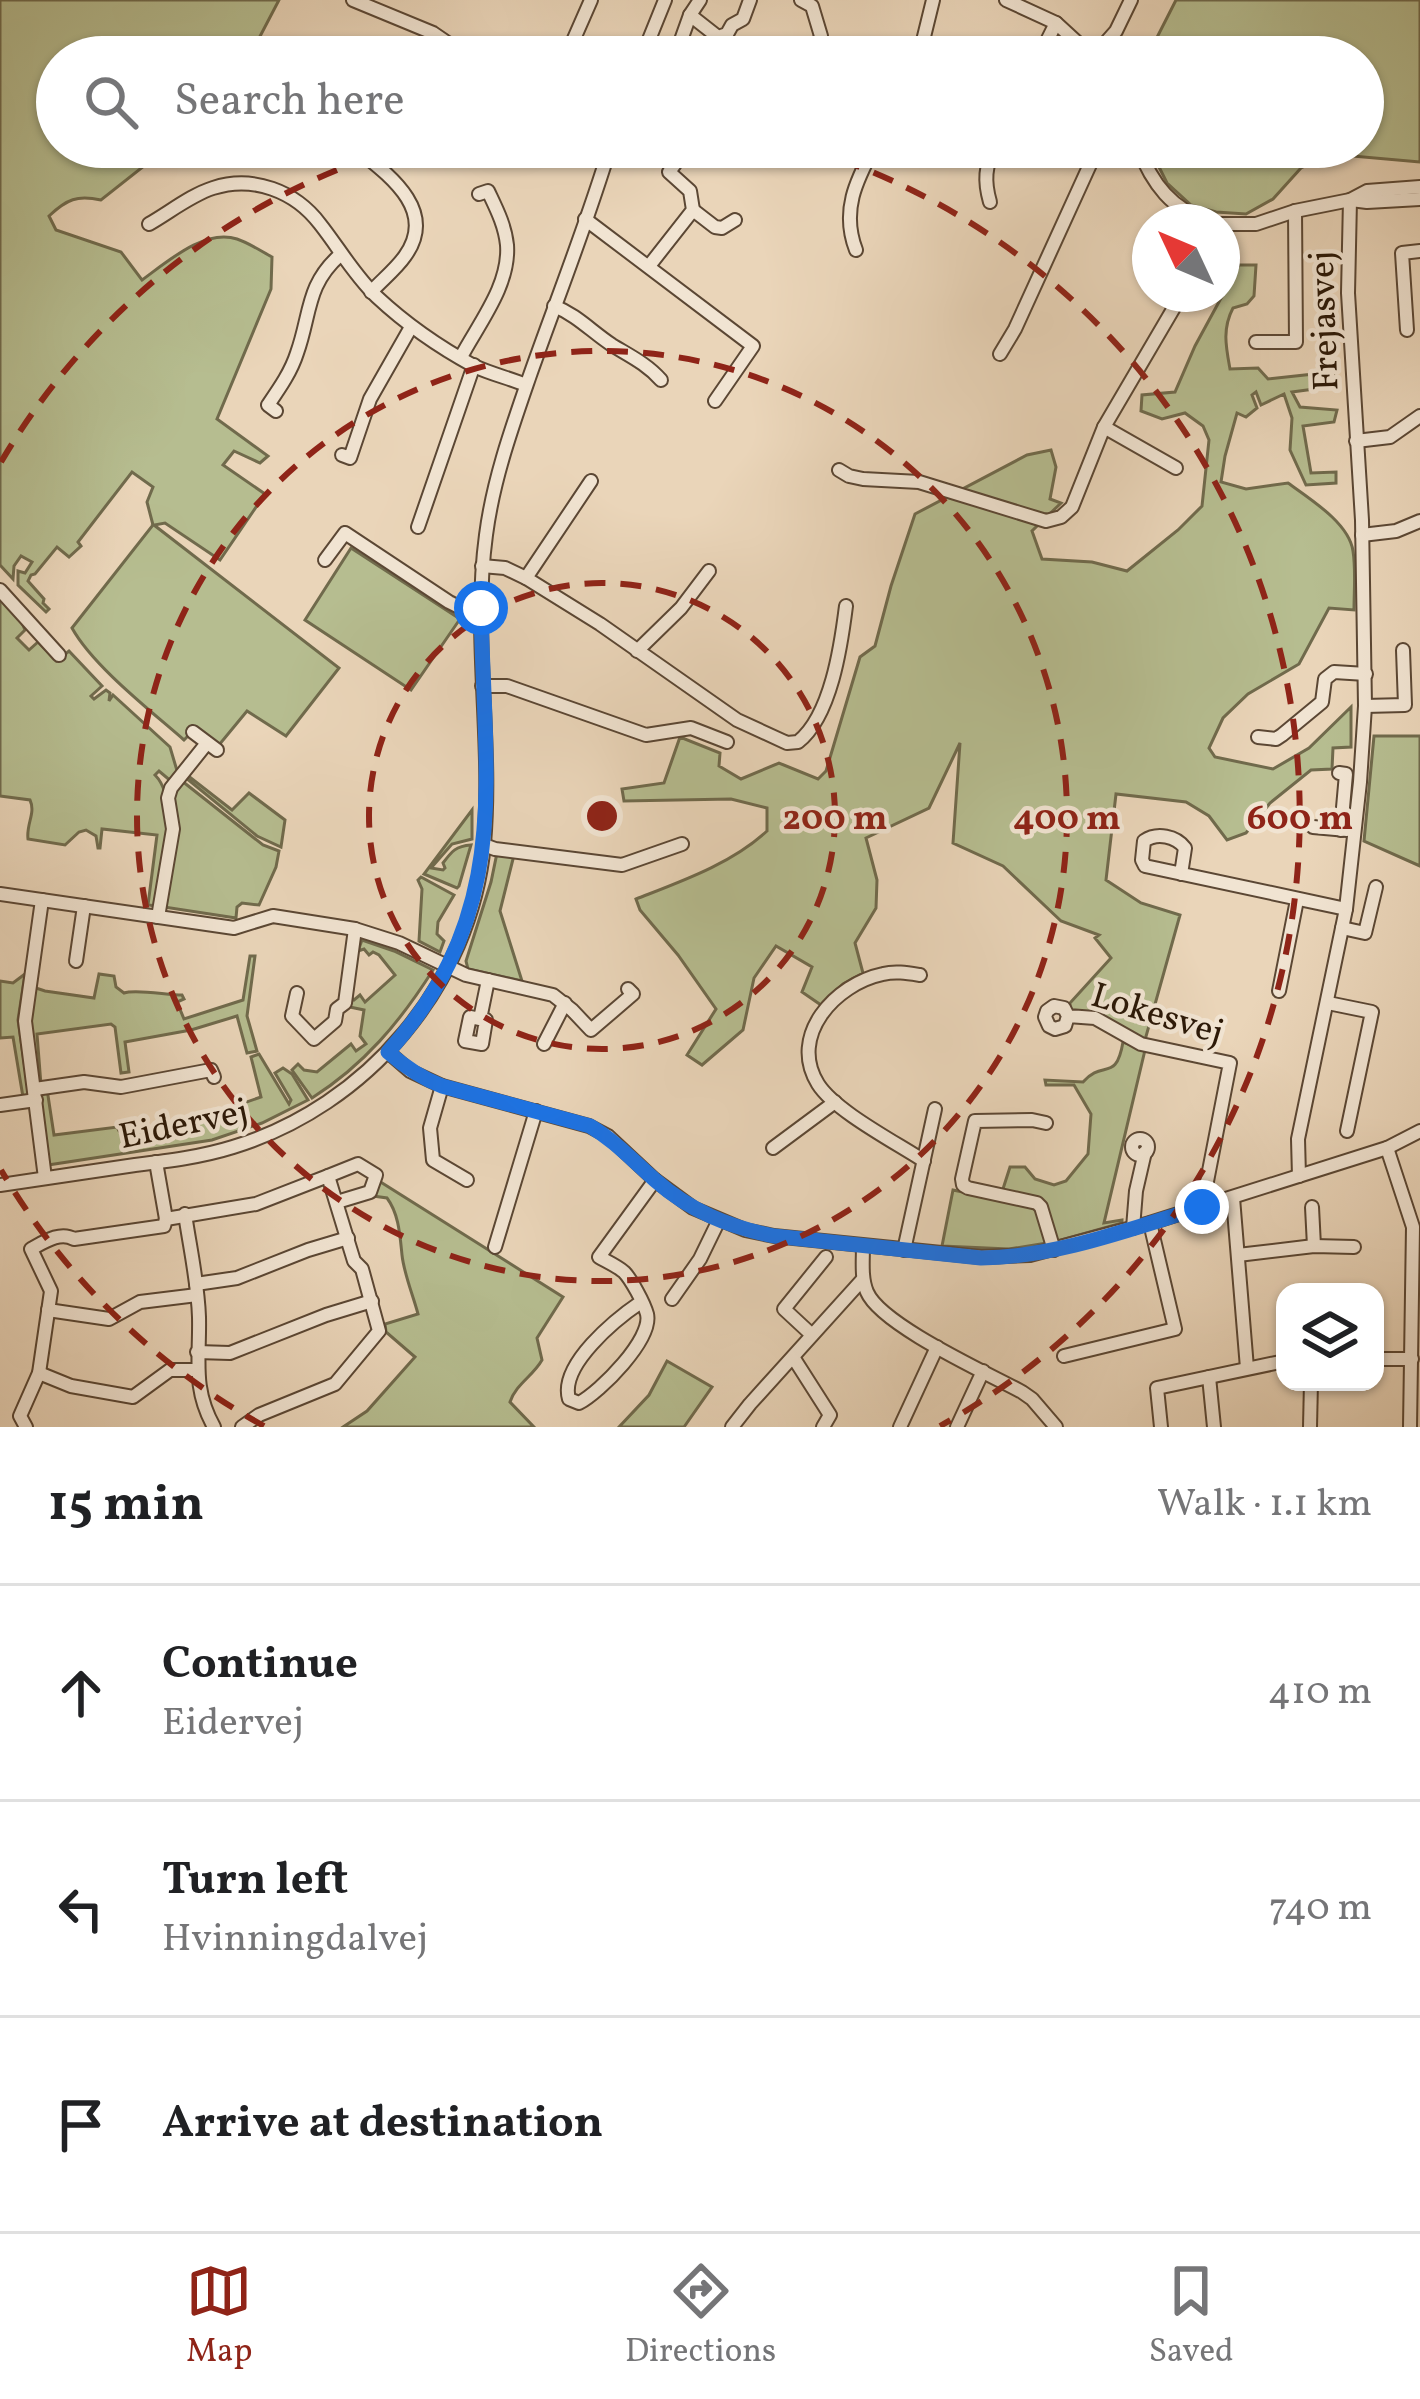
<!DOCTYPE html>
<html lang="en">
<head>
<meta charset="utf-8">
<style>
	:root { --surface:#fff; --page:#f6f6f6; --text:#202124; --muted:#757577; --line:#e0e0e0; --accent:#8f2418 }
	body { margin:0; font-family:Vollkorn,serif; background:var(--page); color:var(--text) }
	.controls { position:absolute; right:36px; bottom:36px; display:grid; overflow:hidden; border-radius:24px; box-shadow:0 3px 9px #0004 }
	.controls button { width:108px; height:108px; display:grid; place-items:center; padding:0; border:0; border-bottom:3px solid var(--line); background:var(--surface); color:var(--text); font:60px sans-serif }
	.compass { position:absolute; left:1132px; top:204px; width:108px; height:108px; border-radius:50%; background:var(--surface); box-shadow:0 3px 9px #0004; rotate:314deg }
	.stop { position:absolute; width:36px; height:36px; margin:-27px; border:9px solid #1a73e8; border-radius:50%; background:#fff }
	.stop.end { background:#1a73e8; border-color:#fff; box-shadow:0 3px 12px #0008 }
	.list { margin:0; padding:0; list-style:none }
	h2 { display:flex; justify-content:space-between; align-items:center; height:156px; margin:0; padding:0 48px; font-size:51px }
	h2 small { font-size:39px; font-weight:400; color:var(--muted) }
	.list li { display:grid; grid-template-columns:78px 1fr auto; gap:36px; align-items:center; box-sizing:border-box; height:216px; padding:0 48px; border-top:3px solid var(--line) }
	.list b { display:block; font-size:45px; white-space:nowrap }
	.list p { margin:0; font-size:39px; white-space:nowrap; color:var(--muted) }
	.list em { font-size:39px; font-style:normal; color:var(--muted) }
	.icon { flex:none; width:66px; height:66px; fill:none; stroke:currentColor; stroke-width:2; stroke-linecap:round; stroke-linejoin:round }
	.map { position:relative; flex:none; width:1420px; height:1427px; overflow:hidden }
	.search { position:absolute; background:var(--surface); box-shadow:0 3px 9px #0004; left:36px; right:36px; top:36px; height:132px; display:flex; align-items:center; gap:30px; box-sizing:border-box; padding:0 42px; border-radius:66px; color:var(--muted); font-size:45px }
	.sheet { height:804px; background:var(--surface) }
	nav { display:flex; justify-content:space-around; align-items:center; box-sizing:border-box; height:168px; border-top:3px solid var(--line); background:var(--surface); font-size:33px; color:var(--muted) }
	nav a { display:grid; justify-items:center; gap:6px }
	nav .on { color:var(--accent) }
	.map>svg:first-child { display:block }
</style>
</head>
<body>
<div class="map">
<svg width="1420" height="1427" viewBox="0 0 1420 1427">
	<rect width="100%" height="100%" fill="#ead5b9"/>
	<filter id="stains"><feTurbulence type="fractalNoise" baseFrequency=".00167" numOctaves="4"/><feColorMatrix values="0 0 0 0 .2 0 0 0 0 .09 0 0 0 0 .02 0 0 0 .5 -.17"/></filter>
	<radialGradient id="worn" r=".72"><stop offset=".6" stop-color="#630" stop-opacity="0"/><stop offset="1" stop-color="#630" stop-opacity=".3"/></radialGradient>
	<!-- green -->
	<g fill="#b6bd90" stroke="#706a4c" stroke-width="3">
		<path d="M 0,0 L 279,0 L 256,44 L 231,39 L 221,57 L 57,57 L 57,147 L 168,147 L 101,200 C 77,195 67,199 49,216 L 56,230 L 121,252 L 142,280 C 167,262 205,228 237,239 C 249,243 261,251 272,257 L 271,289 L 217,419 L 268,456 L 260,463 L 234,451 L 223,465 L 265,494 L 220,560 L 165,523 L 154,525 L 339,668 L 286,736 L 247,711 L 219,745 L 196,728 L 184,740 C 151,711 93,666 72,628 L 153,525 L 147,502 L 153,487 L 132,472 L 78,542 L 81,546 L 69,557 L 57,547 L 35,574 L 31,575 L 28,581 L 44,599 L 43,603 L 49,609 L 46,612 L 18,585 L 18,571 L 25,573 L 32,562 L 21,556 L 14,566 L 13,579 L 0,565 Z"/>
		<path d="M 1176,0 L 1420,0 L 1420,162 L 1330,154 L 1301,168 L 1273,199 L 1246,214 L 1216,212 L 1191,205 L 1167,183 L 1149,147 L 1363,147 L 1363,57 L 1147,57 Z"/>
		<path d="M 1239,265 L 1256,265 L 1254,296 L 1247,304 L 1233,308 C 1222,329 1226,347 1230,369 L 1258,368 L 1268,379 L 1333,372 L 1337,386 L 1292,392 L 1300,407 L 1337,410 L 1334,422 L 1303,426 L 1311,473 L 1336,472 L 1336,483 L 1306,485 L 1290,450 L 1292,418 L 1284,394 L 1261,405 L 1256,392 L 1252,395 L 1257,408 L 1246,417 L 1237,413 L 1225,456 L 1221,482 L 1246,489 L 1288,483 C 1310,499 1349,523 1353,551 C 1356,570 1354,591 1354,610 L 1329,608 L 1299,664 L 1248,694 L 1223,718 L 1209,748 L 1215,757 L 1273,769 L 1309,748 L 1351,707 L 1351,747 L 1333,748 L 1332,769 L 1311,770 L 1270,803 L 1246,833 L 1227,840 L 1209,816 L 1186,802 L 1116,794 L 1106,880 L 1141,903 L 1180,915 L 1145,1040 L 1070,1010 L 1070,1003 L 1111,958 L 1095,938 L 1099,935 L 1061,921 L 1003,866 L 953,843 L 960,743 L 929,808 L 866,838 L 877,880 L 876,908 L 855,943 L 863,973 L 843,984 L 821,1005 L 802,992 L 812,967 L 776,946 L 754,978 L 743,1030 L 702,1065 L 687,1055 L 716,1009 L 678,955 L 640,910 L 636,899 C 682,881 731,864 767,831 L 767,808 L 731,799 L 624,801 L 622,789 L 664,783 L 680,737 L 720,753 L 719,766 L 741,779 L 779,763 L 818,779 L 826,771 L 860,657 L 875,646 L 891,586 L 915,514 L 1027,455 L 1051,450 L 1056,467 L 1050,499 L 1061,503 L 1032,531 L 1042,559 L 1092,562 L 1127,571 L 1178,530 L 1202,506 L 1209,440 L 1203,426 L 1185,413 L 1162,419 L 1141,411 L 1142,395 L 1175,392 L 1195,346 Z"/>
		<path d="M 351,548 L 460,619 L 411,690 L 305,620 Z"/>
		<path d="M 0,595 L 19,616 L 25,630 L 17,638 L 29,650 L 38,642 L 57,661 L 69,651 L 102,686 L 91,696 L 94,699 L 106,690 L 110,693 L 109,701 L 113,695 L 170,747 L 178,774 L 172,782 L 159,771 L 155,775 C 181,801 162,872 157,906 L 148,905 L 157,835 L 102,829 L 100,848 L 98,848 L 96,836 L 86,830 L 79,832 L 65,845 L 28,839 C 26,824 36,813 30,800 L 0,796 Z"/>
		<path d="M 1374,736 L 1420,736 L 1420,866 L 1364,841 Z"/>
		<path d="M 187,775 L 232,810 L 249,793 L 285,820 L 281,847 L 257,836 L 186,778 Z"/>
		<path d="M 182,781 L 263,845 L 279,851 L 276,867 L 259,905 L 242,903 L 237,907 L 236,918 L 164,907 L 171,801 Z"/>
		<path d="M 472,810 L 472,839 L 452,844 L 431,868 L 443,870 L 445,868 L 443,863 C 452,851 456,846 471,845 L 459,886 L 457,888 L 424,874 Z"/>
		<path d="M 497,853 L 514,855 L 500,911 L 522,981 L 468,969 L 466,961 L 491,882 Z"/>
		<path d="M 421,877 L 454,895 L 438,922 L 437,934 L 444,941 L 440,952 L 419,941 L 422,889 L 418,880 Z"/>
		<path d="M 362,940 L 394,951 L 433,970 C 400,1022 364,1065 312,1098 L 292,1070 L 298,1064 L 304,1070 L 317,1072 L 351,1044 L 356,1051 L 366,1044 L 360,1036 L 364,1010 L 345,1006 L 351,997 L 354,1000 L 360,995 L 365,1002 L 395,975 L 379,955 L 373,952 L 369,955 L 364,949 L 358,951 Z"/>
		<path d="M 250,956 L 255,956 L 247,1016 L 257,1051 L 247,1053 L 237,1016 L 191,1030 L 125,1042 L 129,1072 L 121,1073 L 115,1027 L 111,1024 L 37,1034 L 41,1085 L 36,1083 L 28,1022 L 33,987 L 45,991 L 94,998 L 99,974 L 114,976 L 116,987 L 124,993 C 136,989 167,995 182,995 L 184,999 L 177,1002 L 184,1019 L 243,1000 Z"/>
		<path d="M 25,974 L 18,1020 L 29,1096 L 23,1097 L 13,1037 L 0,1038 L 0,981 L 13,983 Z"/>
		<path d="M 1123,1042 L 1145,1050 L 1104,1223 L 1122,1220 L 1122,1223 L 1054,1242 L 1042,1205 L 1002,1192 L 1010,1167 L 1025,1167 L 1035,1179 L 1054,1185 L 1066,1181 L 1088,1154 L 1091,1114 L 1074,1085 L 1046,1085 L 1045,1080 L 1083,1082 C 1103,1059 1116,1083 1123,1042 Z"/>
		<path d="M 259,1054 L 289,1104 L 291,1100 L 275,1073 L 283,1068 L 292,1074 L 308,1100 L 262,1123 L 212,1140 L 48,1165 L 39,1092 L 47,1089 L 54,1135 L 117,1127 L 119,1131 L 189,1122 L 261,1097 L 251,1057 Z"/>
		<path d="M 379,1181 L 563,1297 L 537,1338 L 542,1360 C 533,1376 516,1384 510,1402 L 534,1427 L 343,1427 L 367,1411 L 415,1357 L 386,1332 L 385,1324 L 418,1314 C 413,1295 404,1274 402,1255 C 400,1236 399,1214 387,1198 L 373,1196 Z"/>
		<path d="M 953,1190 L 1035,1207 L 1047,1243 L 1009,1249 L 942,1246 Z"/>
		<path d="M 667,1361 L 712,1387 L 684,1427 L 619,1427 L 649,1395 Z"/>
	</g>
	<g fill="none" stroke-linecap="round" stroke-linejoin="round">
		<!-- minor casing -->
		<g stroke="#5b4734" stroke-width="16">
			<g id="minor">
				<path d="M 353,0 L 433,33 L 468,57"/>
				<path d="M 801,0 L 812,6 L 821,36 L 812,57"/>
				<path d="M 1006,0 L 1056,23 L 1093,57"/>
				<path d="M 690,15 L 718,37 L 727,34 L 732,25 L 743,19 L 750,0"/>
				<path d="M 566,57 L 591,0"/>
				<path d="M 642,57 L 665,0"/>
				<path d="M 675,57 L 690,15 L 700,0"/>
				<path d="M 919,57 L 933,0"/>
				<path d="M 1039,57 L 1056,23"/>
				<path d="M 1093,57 L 1116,31 L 1131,0"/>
				<path d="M 354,147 C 386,173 439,209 405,256 C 396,269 382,280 371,292"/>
				<path d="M 1138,147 C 1152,184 1172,210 1210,222"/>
				<path d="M 1351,200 L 1367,202 L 1420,199"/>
				<path d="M 990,202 C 984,181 985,166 995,147"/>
				<path d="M 693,210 L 715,227 L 722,228 L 735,220"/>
				<path d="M 585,219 L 753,346 L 715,401"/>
				<path d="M 149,224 C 170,212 191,195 213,188 C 253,175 295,191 320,224 C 339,248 354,275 377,297 C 406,324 439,347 474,366 C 491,374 509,378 526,385"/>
				<path d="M 1222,224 L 1256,224 L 1295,211 L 1350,200 L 1367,191 L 1420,187"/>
				<path d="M 856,250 C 841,211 856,181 874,147"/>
				<path d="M 649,266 L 693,210 L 690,191 L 669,172 L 675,164"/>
				<path d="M 554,306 C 577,315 592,332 612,345 C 630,356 647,364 661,380"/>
				<path d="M 1407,330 L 1402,253 L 1420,251"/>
				<path d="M 1256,342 L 1296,342 L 1295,211"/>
				<path d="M 1000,354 L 1015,329 L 1098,147"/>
				<path d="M 461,357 C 479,323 510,285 507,245 C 505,225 496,208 488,191 L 479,194"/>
				<path d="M 276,411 L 268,405 C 279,389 291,372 297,353 C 311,314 306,285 340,255"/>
				<path d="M 1104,427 L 1176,468"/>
				<path d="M 1356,441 L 1390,437 L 1420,416"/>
				<path d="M 342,455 L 350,458 L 370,399 L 411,327"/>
				<path d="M 839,470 L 849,476 L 863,479 L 919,482 L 1046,521 L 1061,517 L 1072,507 L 1104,427 L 1182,294"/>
				<path d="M 418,527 L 474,365"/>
				<path d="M 1362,535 L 1396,531 L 1420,521"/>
				<path d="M 325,560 L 345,533 L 449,602 L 461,608 L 481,607"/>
				<path d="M 482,566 L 505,568 L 526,578 L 600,624 L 737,720 L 787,743 L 798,742 C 831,716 841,646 846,606"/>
				<path d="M 526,578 L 591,481"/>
				<path d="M 0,590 L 59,655"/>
				<path d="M 637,651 L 681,608 L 709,571"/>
				<path d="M 482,686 L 507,686 L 646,735 L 691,728 L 727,742"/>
				<path d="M 1365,706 L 1405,705 L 1403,650"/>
				<path d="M 193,732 L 217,750"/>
				<path d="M 1258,737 L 1276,739 L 1282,735 L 1322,702 L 1325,679 L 1334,672 L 1366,674"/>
				<path d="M 1339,773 L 1346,774 L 1341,830"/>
				<path d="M 1313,827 L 1347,830"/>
				<path d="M 484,845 L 495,849 L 622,865 L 682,844"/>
				<path d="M 1181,874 L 1185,848 C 1176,836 1157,832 1144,841 L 1142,860 L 1145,866 L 1346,909"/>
				<path d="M 0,894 L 234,928 L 273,916 L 355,929 L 399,943 L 466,975 L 553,995 L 572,1010 L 591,1030 L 633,994 L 628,989"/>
				<path d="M 42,900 L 25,1021 L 45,1178"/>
				<path d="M 158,917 L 173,829 L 168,798 L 171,788 L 207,743"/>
				<path d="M 1342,928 L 1365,933 L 1376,887"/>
				<path d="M 76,961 L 84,906"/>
				<path d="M 920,975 C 907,973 895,971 883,974 C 835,984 788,1036 818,1084 C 835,1111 895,1142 924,1161"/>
				<path d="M 1279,991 L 1297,900"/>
				<path d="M 297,993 L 292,1016 L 314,1039 L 335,1021 L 337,1009 L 345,1003 L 355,929"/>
				<path d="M 1328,1003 L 1372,1012 L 1347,1131"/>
				<path d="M 1068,1016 L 1064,1008 L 1054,1006 L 1047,1011 L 1045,1017 L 1049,1026 L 1055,1029 L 1065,1026 L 1068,1016 L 1095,1018 L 1141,1044 L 1230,1063 L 1202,1207"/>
				<path d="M 480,1019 L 486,1020 L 482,1044 L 465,1041 L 470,1017 L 480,1019 L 488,980"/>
				<path d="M 544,1044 L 565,1003"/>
				<path d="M 388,1052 L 410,1071 L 442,1086 L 589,1126 L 608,1136 L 655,1180 L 693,1208 L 745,1230 L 774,1236 L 981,1257 L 1030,1255 L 1150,1223 L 1387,1148 L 1420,1131"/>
				<path d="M 442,1086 L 430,1128 L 433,1160 L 467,1180"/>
				<path d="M 35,1089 L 84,1082 L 121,1087 L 211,1070 L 214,1077"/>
				<path d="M 0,1105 L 36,1100"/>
				<path d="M 1046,1123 L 1032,1120 L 975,1121 L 962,1179 L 963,1185 L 968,1188 L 1037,1203 L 1041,1207 L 1054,1250"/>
				<circle cx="1140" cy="1147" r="8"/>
				<path d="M 773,1148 L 835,1102"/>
				<path d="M 1387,1148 L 1413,1227 L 1410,1427"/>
				<path d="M 156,1162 L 166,1219"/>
				<path d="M 328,1176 L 358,1164 L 376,1175 L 370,1192 L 337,1202"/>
				<path d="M 1299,1176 L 1298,1139 L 1346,909 L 1360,782 L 1365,706 L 1362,520 L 1348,293 L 1350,200"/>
				<path d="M 0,1185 C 45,1178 90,1172 135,1165 C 168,1161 201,1157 233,1147 C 367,1106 471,985 484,844 C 493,741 472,638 486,535 C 493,481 511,430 529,378 C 556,301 587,224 610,147"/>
				<path d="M 1233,1198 L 1247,1368"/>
				<path d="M 1312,1207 L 1314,1246"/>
				<path d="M 185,1214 C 190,1248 198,1283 199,1317 C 200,1359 192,1388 214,1427"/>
				<path d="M 1133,1228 L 1136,1191 L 1145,1152"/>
				<path d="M 863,1246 C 863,1261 861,1278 867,1292 C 881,1325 987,1373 1022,1392 L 1032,1399 L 1056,1427"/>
				<path d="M 495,1247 L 536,1111"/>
				<path d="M 904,1250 L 935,1109"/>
				<path d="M 1238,1255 L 1314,1246 L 1354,1247"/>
				<path d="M 196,1284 L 237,1278 L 308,1250 L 348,1238"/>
				<path d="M 672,1299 L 700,1259 L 719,1220"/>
				<path d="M 641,1302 C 616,1319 559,1365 569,1399 L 579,1403 C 600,1392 653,1339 647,1314 C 644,1303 631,1279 624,1272 C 617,1266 606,1261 599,1257 L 655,1180"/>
				<path d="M 48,1310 L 109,1319 L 140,1302 L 197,1295"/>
				<path d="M 812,1335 L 784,1309 L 826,1257"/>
				<path d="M 197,1352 L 230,1353 L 326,1315 L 372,1301"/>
				<path d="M 1064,1356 L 1175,1329 L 1150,1223"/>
				<path d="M 793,1357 L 830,1415 L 823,1427"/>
				<path d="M 1375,1359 L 1412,1359"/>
				<path d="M 39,1373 L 71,1386 L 133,1397 L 170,1370 L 197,1370"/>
				<path d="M 1209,1377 L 1214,1427"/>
				<path d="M 26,1427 L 20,1416 L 39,1373 L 51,1291 L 31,1249 C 44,1242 60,1231 74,1239 L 164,1226 L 166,1219 L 256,1204 L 328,1176 L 354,1261 L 362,1269 L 379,1331 L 335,1384 L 259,1415 L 242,1427"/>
				<path d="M 732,1427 L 750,1404 L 863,1279"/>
				<path d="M 900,1427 L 937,1347"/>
				<path d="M 957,1427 L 983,1371"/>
				<path d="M 1161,1427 L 1157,1388 L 1285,1361"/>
				<path d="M 1310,1427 L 1311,1382"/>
			</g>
		</g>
		<!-- minor -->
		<use href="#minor" stroke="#f1e4d2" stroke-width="12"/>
	</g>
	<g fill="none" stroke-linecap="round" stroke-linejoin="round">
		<!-- route -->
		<path stroke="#1a73e8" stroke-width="15" d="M 481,608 C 484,779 514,912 388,1052 C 405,1067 421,1078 442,1086 L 590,1126 C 615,1141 633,1161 655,1180 C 690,1211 729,1227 774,1236 L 981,1258 C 1057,1257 1130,1229 1202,1207"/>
	</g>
	<!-- distance rings -->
	<g fill="none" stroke="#8f2418" stroke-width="6" stroke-dasharray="21 15">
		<circle cx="602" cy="816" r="233"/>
		<circle cx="602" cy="816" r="465"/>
		<path d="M264 1426A698 698 0 0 1 1 1170M1 462A698 698 0 0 1 398 148M806 148A698 698 0 0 1 940 1426"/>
	</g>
	<g text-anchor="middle" stroke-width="9" stroke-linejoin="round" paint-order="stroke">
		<!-- street labels -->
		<g font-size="36" fill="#2b1807" stroke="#f1e4d2">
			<text transform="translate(1322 321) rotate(-92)" y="13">Frejasvej</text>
			<text transform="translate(1158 1012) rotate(17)" y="13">Lokesvej</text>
			<text transform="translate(183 1122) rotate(-12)" y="13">Eidervej</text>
		</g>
	</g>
	<circle cx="602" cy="816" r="18" fill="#8f2418" stroke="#f1e4d2" stroke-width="6"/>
	<g font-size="36" text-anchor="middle" font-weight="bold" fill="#8f2418" stroke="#f1e4d2" stroke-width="9" stroke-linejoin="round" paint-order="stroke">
		<text x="835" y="829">200 m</text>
		<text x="1067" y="829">400 m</text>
		<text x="1300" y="829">600 m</text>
	</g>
	<rect width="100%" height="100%" filter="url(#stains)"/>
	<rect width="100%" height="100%" fill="url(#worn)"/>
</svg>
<div class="controls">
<button><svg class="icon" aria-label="layers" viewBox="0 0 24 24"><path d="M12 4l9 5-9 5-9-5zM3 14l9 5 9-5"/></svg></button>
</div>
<svg class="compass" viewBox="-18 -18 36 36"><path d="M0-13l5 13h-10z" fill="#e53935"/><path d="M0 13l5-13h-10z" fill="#757577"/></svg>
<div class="stop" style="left:481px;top:608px"></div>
<div class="stop end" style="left:1202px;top:1207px"></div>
<div class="search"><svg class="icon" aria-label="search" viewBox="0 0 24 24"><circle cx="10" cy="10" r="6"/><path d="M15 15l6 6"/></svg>Search here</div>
</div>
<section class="sheet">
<h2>15 min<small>Walk · 1.1 km</small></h2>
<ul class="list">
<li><svg class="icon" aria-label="ahead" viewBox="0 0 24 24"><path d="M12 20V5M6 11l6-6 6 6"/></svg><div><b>Continue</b><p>Eidervej</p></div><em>410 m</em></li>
<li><svg class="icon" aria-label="left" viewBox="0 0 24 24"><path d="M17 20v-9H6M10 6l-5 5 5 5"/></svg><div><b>Turn left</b><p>Hvinningdalvej</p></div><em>740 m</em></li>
<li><svg class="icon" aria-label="arrive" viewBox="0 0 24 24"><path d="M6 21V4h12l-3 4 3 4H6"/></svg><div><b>Arrive at destination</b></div></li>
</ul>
</section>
<nav>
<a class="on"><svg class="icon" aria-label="map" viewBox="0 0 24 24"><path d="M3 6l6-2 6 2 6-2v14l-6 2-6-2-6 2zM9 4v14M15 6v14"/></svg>Map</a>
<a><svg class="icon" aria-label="directions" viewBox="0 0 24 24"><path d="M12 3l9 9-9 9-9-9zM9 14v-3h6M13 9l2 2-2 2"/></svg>Directions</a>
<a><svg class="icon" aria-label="saved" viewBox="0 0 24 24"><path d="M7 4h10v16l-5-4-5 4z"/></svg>Saved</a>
</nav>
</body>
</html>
